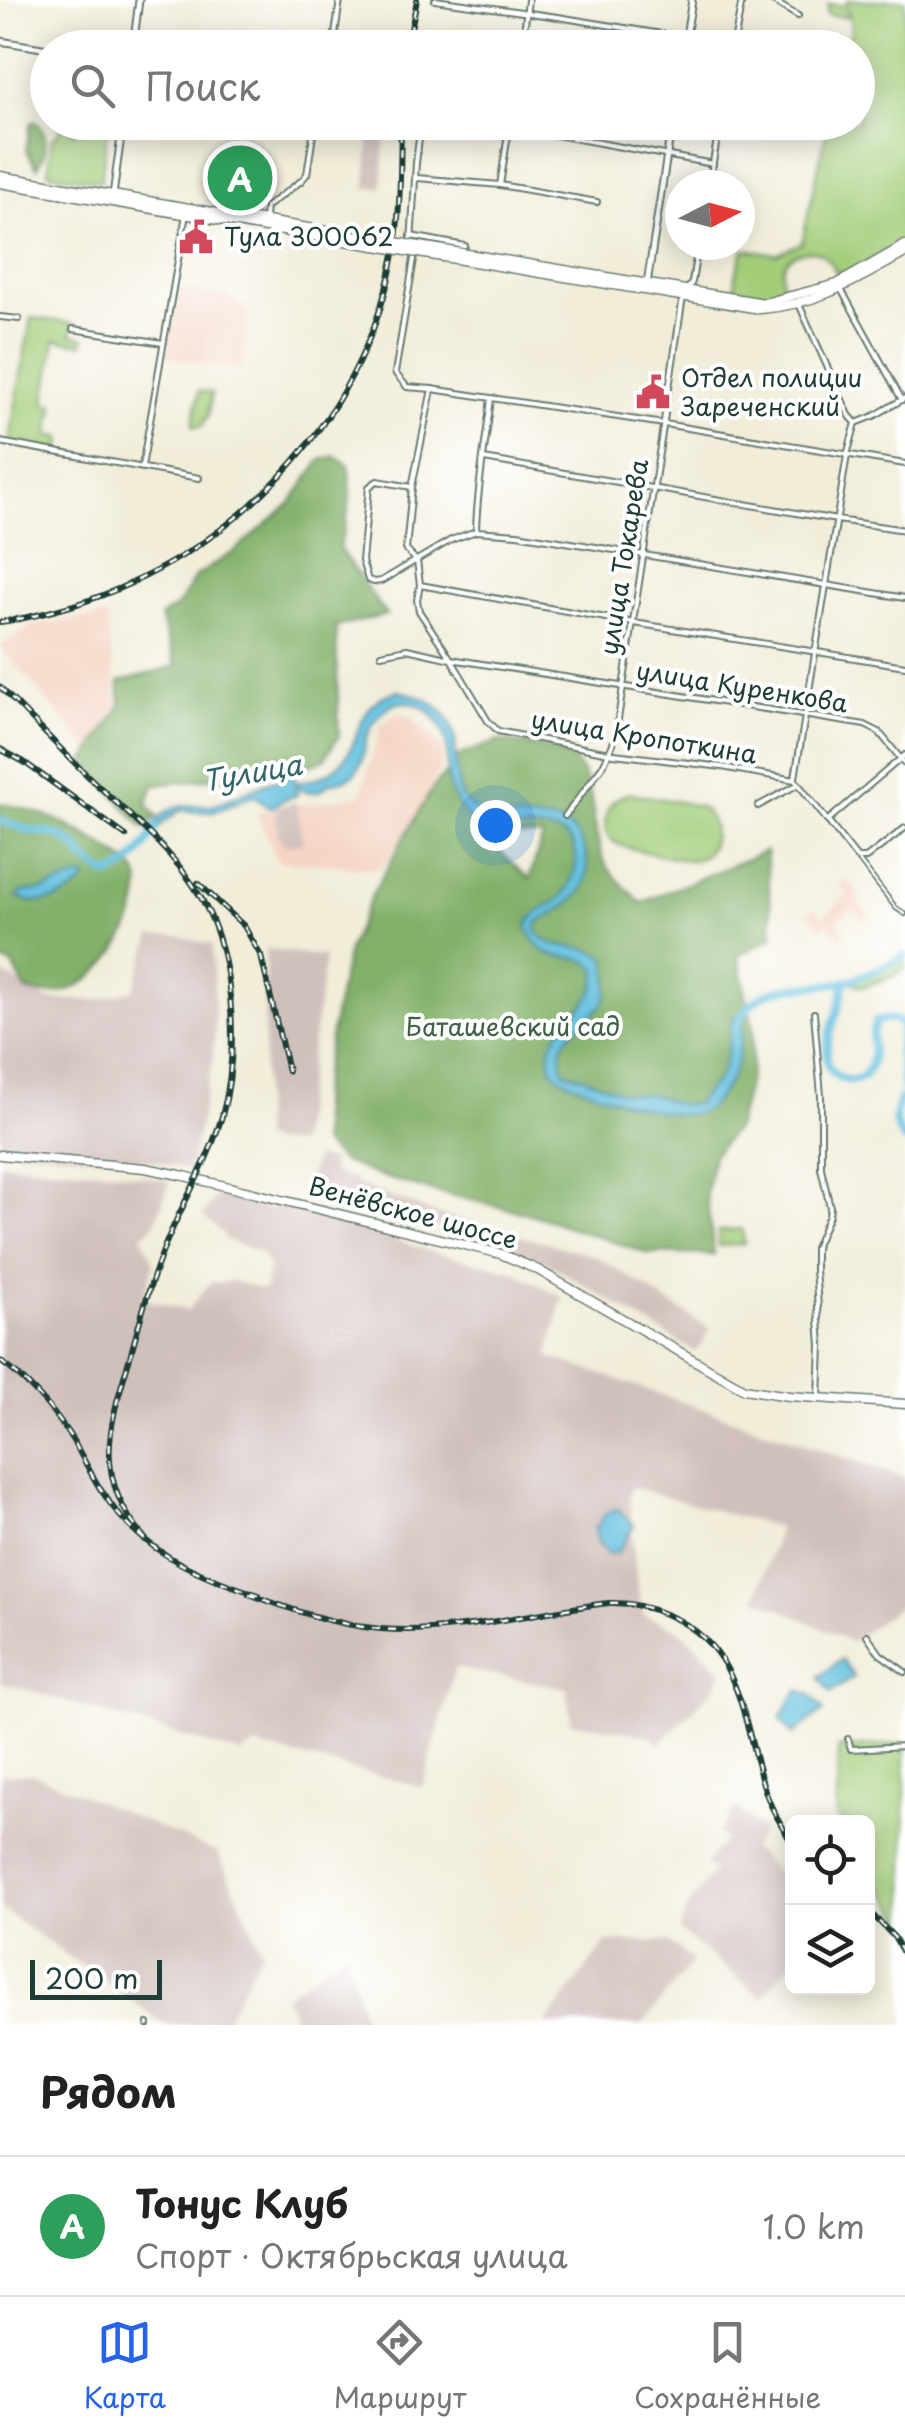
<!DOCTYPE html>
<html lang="ru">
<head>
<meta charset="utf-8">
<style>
	:root { --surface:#fff; --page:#f2f2f2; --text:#222; --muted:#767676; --line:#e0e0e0; --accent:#2563eb }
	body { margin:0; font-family:"Playpen Sans",sans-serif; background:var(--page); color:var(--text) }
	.controls { position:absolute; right:30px; bottom:30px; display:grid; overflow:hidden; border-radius:15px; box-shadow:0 5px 25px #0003 }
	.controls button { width:90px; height:90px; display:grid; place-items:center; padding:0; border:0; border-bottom:2px solid var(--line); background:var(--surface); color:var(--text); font:50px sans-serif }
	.compass { position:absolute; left:665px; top:170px; width:90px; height:90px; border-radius:50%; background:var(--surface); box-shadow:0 5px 25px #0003; rotate:84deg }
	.scale { position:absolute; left:30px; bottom:25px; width:132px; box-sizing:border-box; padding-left:10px; border:5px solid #1f3d34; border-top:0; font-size:28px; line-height:35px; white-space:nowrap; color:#1f3d34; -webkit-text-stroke:8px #fff; paint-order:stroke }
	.you { position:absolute; left:495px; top:825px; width:35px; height:35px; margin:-25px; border:8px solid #fff; border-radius:50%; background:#1a73e8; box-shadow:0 0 0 15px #1a73e833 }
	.badge { display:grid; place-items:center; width:65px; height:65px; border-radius:50%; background:var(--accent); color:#fff; font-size:32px; font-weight:700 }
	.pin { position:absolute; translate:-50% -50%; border:5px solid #fff; box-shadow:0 2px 10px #0006 }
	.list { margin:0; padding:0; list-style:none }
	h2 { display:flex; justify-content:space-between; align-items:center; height:130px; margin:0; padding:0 40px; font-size:42px }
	h2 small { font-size:32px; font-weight:400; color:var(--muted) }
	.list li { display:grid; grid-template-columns:65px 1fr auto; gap:30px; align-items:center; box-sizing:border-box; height:140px; padding:0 40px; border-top:2px solid var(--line) }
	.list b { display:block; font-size:38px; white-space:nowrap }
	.list p { margin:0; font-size:32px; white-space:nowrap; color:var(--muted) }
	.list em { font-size:32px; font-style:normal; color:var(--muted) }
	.icon { flex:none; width:55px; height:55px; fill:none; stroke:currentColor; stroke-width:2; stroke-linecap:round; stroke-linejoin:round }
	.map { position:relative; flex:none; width:905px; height:2025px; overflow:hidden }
	.search { position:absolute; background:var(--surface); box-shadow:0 5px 25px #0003; left:30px; right:30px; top:30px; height:110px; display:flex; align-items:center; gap:25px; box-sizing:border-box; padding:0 35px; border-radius:55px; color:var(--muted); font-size:38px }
	.sheet { height:270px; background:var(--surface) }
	nav { display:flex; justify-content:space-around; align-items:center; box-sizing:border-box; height:140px; border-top:2px solid var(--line); background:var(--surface); font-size:28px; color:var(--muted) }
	nav a { display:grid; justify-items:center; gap:5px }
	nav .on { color:var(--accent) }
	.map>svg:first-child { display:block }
</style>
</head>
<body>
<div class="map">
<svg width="905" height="2025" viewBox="0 0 905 2025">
	<rect width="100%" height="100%" fill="#fff"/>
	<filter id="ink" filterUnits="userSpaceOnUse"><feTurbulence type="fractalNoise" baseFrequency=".01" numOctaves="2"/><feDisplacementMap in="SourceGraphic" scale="20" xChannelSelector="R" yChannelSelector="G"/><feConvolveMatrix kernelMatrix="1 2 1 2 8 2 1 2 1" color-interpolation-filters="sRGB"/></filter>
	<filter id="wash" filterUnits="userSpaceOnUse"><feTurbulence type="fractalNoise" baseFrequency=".0048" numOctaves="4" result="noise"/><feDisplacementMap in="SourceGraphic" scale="40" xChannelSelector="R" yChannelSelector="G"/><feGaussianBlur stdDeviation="2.25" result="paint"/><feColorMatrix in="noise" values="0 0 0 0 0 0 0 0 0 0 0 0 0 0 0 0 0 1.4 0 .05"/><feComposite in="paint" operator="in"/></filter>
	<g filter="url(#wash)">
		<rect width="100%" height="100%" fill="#f1edd9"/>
		<!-- built -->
		<g fill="#f4d3c1">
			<path d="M 178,289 L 230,297 L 250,311 L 243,363 L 237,370 L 166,357 Z"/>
			<path d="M 107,616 L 117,704 L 90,751 L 0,646 L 34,625 Z"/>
			<path d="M 396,714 L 408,715 L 443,749 L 440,768 L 413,824 L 380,869 L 278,861 L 256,812 L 361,795 L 381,725 Z"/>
			<path d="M 847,880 L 860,896 L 856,900 L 869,915 L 863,920 L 852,908 L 836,921 L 846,933 L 840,938 L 828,923 L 820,928 L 808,913 L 814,907 L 823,917 L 848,895 L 840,886 Z"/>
		</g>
		<!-- industrial -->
		<g fill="#d0c0bc">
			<path d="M 370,123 L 386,123 L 382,188 L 366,188 Z"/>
			<path d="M 296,802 L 303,843 L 285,845 L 279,838 L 275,811 L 280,806 Z"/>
			<path d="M 152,936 L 180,936 L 212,945 L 215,1024 L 213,1061 L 189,1171 L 154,1161 L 0,1149 L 0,972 L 49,1000 L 99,1000 L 133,990 Z"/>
			<path d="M 266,949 L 325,957 L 298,1144 L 272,1143 L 262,1138 Z"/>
			<path d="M 315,1157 L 332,1161 L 330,1167 L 333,1168 L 333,1173 L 357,1180 L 356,1184 L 435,1213 L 596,1256 L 710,1329 L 699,1348 L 694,1351 L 546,1262 L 508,1247 L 428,1225 L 303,1199 Z"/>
			<path d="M 0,1163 L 118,1172 L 170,1181 L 155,1224 L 142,1236 L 154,1263 L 143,1299 L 188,1310 L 211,1281 L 219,1283 L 232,1281 L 265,1291 L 269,1265 L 259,1252 L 224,1239 L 224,1234 L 202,1216 L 218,1193 L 234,1195 L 260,1202 L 259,1207 L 272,1210 L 274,1204 L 365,1226 L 365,1230 L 433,1252 L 510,1270 L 563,1297 L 548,1356 L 905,1478 L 905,1601 L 852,1642 L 756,1598 L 779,1528 L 632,1487 L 629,1496 L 637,1587 L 644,1615 L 680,1630 L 722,1671 L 713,1690 L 659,1744 L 650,1736 L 571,1722 L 567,1688 L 455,1668 L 423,1787 L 255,1746 L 241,1754 L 0,1682 Z"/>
			<path d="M 0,1774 L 34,1774 L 218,1853 L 262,1950 L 223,2025 L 166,2025 L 0,1908 Z"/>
			<path d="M 736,1808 L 764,1831 L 751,1848 L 792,1884 L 792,1961 L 762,1998 L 679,1931 L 687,1908 L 713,1872 L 706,1864 L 725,1840 L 718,1833 Z"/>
			<path d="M 667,1941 L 693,1961 L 642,2025 L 545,2025 L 606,1942 Z"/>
			<path d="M 346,1950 L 365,2025 L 298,2025 L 285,1996 Z"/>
		</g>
		<!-- green -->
		<g fill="#a3cd79" stroke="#618556" stroke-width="2.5">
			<path d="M 847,0 L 905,0 L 905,241 L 855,270 L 839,276 C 834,268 830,261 823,255 C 809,246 785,253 782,271 C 781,279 784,288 785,296 L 764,300 L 734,296 L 736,274 L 744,249 L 776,254 L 802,243 L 828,123 L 858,122 L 858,48 L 844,47 L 851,33 L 849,8 L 846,17 L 827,15 L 828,4 L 847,6 Z"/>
			<path d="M 64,122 L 72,123 L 71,132 L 75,133 L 77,123 L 108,123 L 101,181 L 48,173 L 52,138 L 57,135 Z"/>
			<path d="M 31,318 L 73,323 L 71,335 L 84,338 L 83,344 L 55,340 L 45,403 L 54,405 L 49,435 L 62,437 L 60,452 L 9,443 Z"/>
			<path d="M 199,391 L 212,393 L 208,416 L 201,427 L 193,426 Z"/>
			<path d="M 630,793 C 647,797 684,801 699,807 C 721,817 718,858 692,860 C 683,861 623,848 616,843 C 610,840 609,837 606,832 C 603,812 609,798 630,793 Z"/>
			<path d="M 905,958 L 905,969 L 889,978 L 862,987 L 851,982 Z"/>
			<path d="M 742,1229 L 744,1244 L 719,1246 L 718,1231 Z"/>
			<path d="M 905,1743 L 905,1922 L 868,1864 L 868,1822 L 841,1822 L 836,1815 L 839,1748 Z"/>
		</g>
		<!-- forest -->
		<g fill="#82b069" stroke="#50764e" stroke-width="2.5" fill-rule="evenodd">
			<path d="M 35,121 C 50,134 48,153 37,168 L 26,149 L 31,123 Z"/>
			<path d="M 336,456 L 348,465 C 354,495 347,519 339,548 L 386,615 L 336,627 L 339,736 L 324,759 L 302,768 L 154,785 L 147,804 L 157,816 L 143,827 L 84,762 L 121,705 L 119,682 L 176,666 L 160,617 L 179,605 L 195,577 L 235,551 L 290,504 L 321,460 Z"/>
			<path d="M 499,741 C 562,749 585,747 594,817 C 596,831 598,850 605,863 C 613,877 630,891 641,903 L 766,851 L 773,937 L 738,955 L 753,1028 L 751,1070 L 736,1128 L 713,1155 L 706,1193 L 714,1255 L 646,1253 L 531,1214 L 429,1190 L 377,1175 L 341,1161 L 322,1143 L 320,1096 L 335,1011 L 348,950 L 373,893 L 432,789 L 460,755 ZM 483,836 L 543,836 L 529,879 Z"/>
			<path d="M 0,803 C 17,807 36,811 52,818 C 68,825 127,857 136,871 C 140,877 140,885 139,893 C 134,943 83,1010 26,990 L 12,964 L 0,961 Z"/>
		</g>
		<!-- water -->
		<g fill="#61bfdf" stroke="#407e8a" stroke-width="2.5">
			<path d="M 397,691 C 424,695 448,706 454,735 C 457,747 455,760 457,773 C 458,783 459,795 466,802 C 500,840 577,791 587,861 C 592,897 563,907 538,923 L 536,931 C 548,947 564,946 582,948 C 590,949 598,953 606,957 C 608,972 612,992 602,1005 C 583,1030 551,1033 564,1071 L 584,1077 L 624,1093 L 653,1095 L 680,1105 L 696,1104 C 702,1093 711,1089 717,1080 C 729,1062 728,1037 733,1017 L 743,1020 C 741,1052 738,1073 717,1099 C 714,1102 710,1108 706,1110 C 698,1114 684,1115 676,1114 C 654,1113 574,1088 558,1075 C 554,1072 551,1068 550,1063 C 545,1035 576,1017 589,998 C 595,990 597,979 597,969 C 566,942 551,977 527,927 C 536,903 562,910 572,879 C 574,872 577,863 576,856 C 570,808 493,844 469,819 C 461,809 453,799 449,786 C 445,772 449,755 446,741 C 441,721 426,702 404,702 C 388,702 371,723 367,737 C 363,750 364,762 355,773 C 347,782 337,779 327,785 C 325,786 324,789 322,790 C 316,793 306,792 300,790 L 298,783 L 300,781 C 311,781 314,779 324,775 C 361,756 351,726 375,702 C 381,696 389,694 397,691 Z"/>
			<path d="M 288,773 L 294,773 L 297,795 L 280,801 L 274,807 L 267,806 L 256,796 C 240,798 229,808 214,811 C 202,814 191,810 179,811 L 162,824 L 153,837 L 149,832 C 154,823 162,814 171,809 C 183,802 196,808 210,805 C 236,800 258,782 284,778 Z"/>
			<path d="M 82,876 L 87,878 C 71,899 42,908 17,897 L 22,892 L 43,890 Z"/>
			<path d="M 618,1509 L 634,1526 L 617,1553 L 607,1553 L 598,1542 L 595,1529 L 607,1512 Z"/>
			<path d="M 842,1659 L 854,1677 L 831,1693 L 819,1677 Z"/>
			<path d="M 798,1690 L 811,1695 L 824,1710 L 793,1735 L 780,1719 Z"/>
		</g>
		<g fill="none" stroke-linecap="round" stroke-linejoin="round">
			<!-- river -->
			<g stroke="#61bfdf" stroke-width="8">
				<path d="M 0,820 L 28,830 L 59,835 L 76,846 L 84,859 L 107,875 C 129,871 147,846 156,827"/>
				<path d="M 845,981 C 842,1008 826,1031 827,1058 C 828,1081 861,1090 870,1066 C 876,1051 868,1034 877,1020 L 890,1019 L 898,1021 L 902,1027 L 900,1051 L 904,1089"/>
				<path d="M 737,1026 C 757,976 807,992 847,981 C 867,975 887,965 905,956"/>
				<path d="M 900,1099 C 894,1116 892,1126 905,1140"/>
			</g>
		</g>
	</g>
	<g filter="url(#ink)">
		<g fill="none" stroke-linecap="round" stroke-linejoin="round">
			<!-- pedestrian casing -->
			<g stroke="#687b6e" stroke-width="6">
				<path id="pedestrian" d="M 858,859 L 896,908 L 905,914"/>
			</g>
			<!-- minor casing -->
			<g stroke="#687b6e" stroke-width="8">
				<g id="minor">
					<path d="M 435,0 L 558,17 L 686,38"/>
					<path d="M 771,0 L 798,16"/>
					<path d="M 333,48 L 340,0"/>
					<path d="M 522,48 L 528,0"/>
					<path d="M 733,48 L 742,0"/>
					<path d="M 486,122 L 713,164"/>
					<path d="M 417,178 L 500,185 L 597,202"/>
					<path d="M 500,185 L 510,122"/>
					<path d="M 709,185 L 720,122"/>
					<path d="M 265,217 L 266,207 L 301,181 L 307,174 L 315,122"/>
					<path d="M 411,236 L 465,246"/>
					<path d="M 411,243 L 416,163 L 421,122"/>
					<path d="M 413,252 L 414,259 L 395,373 L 407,387 L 432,389 L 412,487 L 406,550 L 417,561 L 420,585 L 417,600 L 419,611 L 451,659 L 488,721 L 498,731 L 614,754 L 722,767 L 795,780 L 857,858 L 866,858 L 905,828"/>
					<path d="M 688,289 L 692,282 L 698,245"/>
					<path d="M 841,289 L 902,400"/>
					<path d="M 0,317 L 19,319"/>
					<path d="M 73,329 L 163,343"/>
					<path d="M 432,389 L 664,424 L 905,464"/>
					<path d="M 856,423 L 874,416 L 905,398"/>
					<path d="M 0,442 L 199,478"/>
					<path d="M 484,459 L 837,520 L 905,530"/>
					<path d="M 142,467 L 186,214"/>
					<path d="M 412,487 L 377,481 L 369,487 L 362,561 L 368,580 L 374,582 L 381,581 L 451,540 L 476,531 L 517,534 L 905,598"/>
					<path d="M 476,531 C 477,486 486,443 491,398"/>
					<path d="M 420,585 L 634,623 L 905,666"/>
					<path d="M 381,654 L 407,649 L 451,659 L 865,725 L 879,732 L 905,764"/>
					<path d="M 795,778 L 847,455 L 856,423 L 849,415 L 798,302"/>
					<path d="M 758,806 L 797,785"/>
					<path d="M 565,816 L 604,764 L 615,739 L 683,297"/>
					<path d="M 827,821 L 905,755"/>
					<path d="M 814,1013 L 821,1096 L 821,1168 L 830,1207 L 829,1215 L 815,1248 L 815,1269 L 821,1345 L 819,1398"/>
					<path d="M 867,1635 L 880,1654 L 905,1672"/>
					<path d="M 848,1739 L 851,1749 L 905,1746"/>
					<path d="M 148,2025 L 148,2024"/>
				</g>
			</g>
			<!-- tertiary casing -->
			<g stroke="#687b6e" stroke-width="9">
				<g id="tertiary">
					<path d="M 0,41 L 48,49"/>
					<path d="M 133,48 L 139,0"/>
					<path d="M 684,48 L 692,0"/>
					<path d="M 113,195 L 123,122"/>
					<path d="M 647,284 L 672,122"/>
				</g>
			</g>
			<!-- primary casing -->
			<g stroke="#687b6e" stroke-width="11">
				<g id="primary">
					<path d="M 0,176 L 278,223"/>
					<path d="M 0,183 L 277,230"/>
					<path d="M 444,250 L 764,303 L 837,284 L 905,245"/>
					<path d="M 443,257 L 760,309 C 818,305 856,280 905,253"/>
					<path d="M 0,1155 L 145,1168 L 180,1175 L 501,1254 L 538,1270 L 744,1389 L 789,1396 L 905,1404"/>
				</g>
			</g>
			<!-- pedestrian -->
			<use href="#pedestrian" stroke="#fff" stroke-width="2.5"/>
			<!-- minor -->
			<use href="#minor" stroke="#fff" stroke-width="4"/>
			<!-- tertiary -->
			<use href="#tertiary" stroke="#fff" stroke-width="5"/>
			<!-- primary -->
			<use href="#primary" stroke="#fff" stroke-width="8"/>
			<!-- rail casing -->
			<g stroke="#1f3d34" stroke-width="6">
				<g id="rail">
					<path d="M 407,48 L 417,0"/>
					<path d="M 0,622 C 25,619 50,612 74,605 C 232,556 361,424 393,259 C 401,215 400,167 401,122"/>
					<path d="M 0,687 C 31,718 60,749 91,779 C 134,820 185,860 210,915 C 235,971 238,1058 222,1116 C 208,1164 182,1203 164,1248 C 150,1283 140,1320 130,1357 C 108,1429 92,1478 147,1541"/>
					<path d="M 0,749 L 24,762 L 126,836"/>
					<path d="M 198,883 L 244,926 L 261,956 L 288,1071"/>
					<path d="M 0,1361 C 26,1379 51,1407 68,1433 C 81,1452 90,1474 103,1493 C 140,1551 196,1575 259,1595"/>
					<path d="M 249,1594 C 292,1610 335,1625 381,1629 C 458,1635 534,1611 609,1603 C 631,1602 650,1607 670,1616 C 748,1650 742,1734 769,1801 C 775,1816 784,1829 792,1842"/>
					<path d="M 868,1910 L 894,1937 L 905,1956"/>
				</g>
			</g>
			<!-- rail -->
			<use href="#rail" stroke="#fff" stroke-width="2.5" stroke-dasharray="8" stroke-linecap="butt"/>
			<!-- primary-bridge casing -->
			<g stroke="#687b6e" stroke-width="11" stroke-linecap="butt">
				<g id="primary-bridge">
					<path d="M 278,223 L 444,250"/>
					<path d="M 277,230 L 443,257"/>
				</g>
			</g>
			<!-- primary-bridge -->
			<use href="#primary-bridge" stroke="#fff" stroke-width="8"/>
		</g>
	</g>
	<!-- icons -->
	<defs>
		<g id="civic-bare" transform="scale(2.7)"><path d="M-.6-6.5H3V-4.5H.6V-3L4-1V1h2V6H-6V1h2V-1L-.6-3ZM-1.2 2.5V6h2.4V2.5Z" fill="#d1495b" stroke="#fff" stroke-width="2.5" paint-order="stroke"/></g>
	</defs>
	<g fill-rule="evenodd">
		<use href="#civic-bare" x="196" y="237"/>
		<use href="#civic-bare" x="653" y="392"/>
	</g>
	<g text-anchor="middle" stroke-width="8" stroke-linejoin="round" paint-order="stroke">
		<!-- poi labels -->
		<g font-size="25" fill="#1f3d34" stroke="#fff" text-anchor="start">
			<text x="224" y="246">Тула 300062</text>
			<text x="681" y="387">Отдел полиции<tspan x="681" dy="29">Зареченский</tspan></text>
		</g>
		<!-- street labels -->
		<g font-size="25" fill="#1f3d34" stroke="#fff">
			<text transform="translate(624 557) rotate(-81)" y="9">улица Токарева</text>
			<text transform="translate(742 687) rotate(9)" y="9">улица Куренкова</text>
			<text transform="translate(644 737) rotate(9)" y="9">улица Кропоткина</text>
			<text transform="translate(413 1213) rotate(15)" y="9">Венёвское шоссе</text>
		</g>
		<!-- park labels -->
		<g font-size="25" fill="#406145" stroke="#fff">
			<text x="513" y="1036">Баташевский сад</text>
		</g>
		<!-- water labels -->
		<g font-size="28" font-style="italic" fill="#336467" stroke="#fff">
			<text transform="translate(252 773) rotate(-10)" y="10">Тулица</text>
		</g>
	</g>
</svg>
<div class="controls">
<button><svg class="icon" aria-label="locate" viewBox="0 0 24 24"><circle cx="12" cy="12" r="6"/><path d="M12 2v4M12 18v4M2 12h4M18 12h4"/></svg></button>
<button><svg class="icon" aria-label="layers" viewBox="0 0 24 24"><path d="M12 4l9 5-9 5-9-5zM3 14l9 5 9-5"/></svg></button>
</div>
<svg class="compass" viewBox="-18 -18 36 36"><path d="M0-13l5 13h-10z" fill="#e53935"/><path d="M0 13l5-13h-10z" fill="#767676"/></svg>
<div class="scale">200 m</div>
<div class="you"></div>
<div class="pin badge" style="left:240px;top:178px;background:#2e9e5b">A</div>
<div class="search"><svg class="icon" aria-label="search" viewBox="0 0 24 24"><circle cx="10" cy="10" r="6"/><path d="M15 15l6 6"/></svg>Поиск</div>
</div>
<section class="sheet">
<h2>Рядом<small></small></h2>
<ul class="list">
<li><span class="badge" style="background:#2e9e5b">A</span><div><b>Тонус Клуб</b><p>Спорт · Октябрьская улица</p></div><em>1.0 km</em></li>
</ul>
</section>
<nav>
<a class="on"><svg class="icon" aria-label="map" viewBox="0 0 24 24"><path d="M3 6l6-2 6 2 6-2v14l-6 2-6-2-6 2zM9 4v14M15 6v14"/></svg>Карта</a>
<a><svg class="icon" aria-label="directions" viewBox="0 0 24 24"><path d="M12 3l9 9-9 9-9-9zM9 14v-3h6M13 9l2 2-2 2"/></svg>Маршрут</a>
<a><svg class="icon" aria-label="saved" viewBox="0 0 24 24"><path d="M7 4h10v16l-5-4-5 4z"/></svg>Сохранённые</a>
</nav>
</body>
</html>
